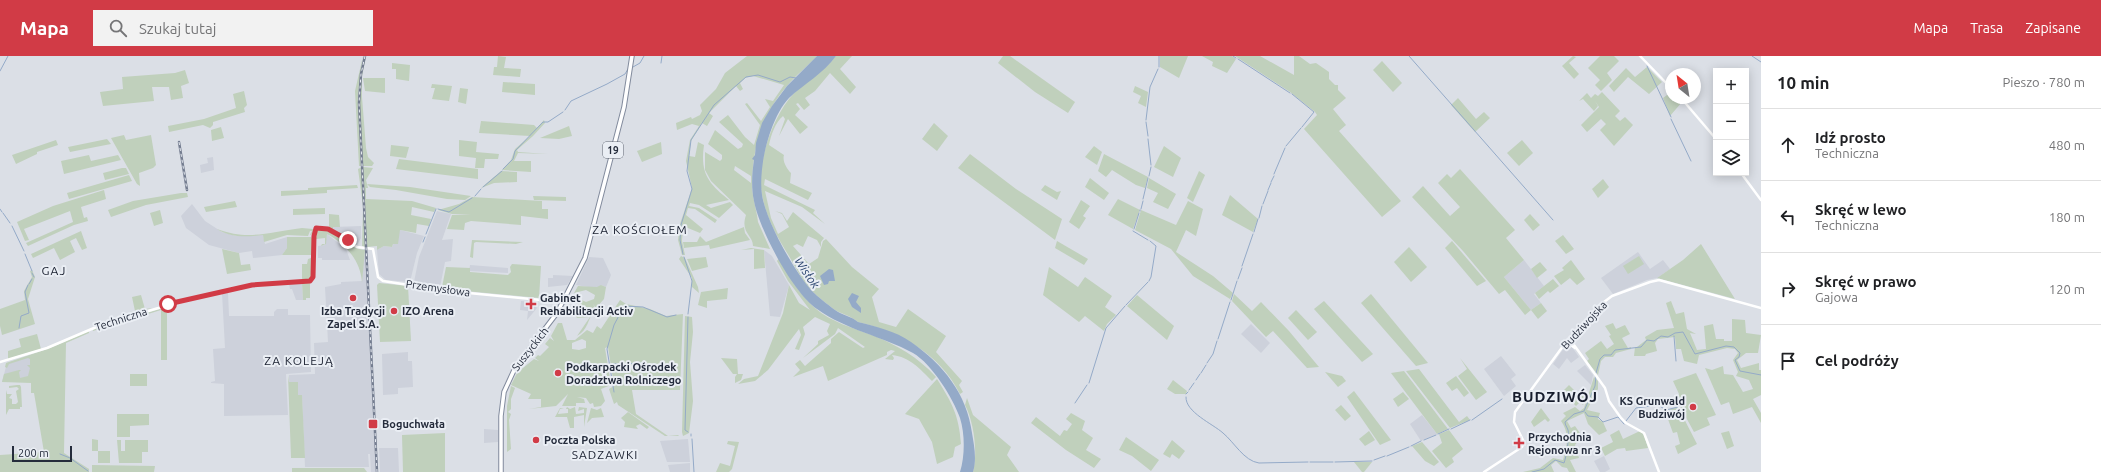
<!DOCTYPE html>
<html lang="pl">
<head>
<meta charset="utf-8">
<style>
	:root { --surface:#fff; --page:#f2f2f2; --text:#202124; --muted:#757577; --line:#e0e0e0; --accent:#d13b46 }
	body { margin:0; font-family:Ubuntu,sans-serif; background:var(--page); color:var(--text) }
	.controls { position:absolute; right:12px; top:12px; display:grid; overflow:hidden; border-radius:0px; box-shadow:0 2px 10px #0003 }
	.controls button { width:36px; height:36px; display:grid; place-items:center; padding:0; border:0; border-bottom:1px solid var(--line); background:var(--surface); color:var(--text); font:20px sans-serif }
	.compass { position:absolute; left:1665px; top:12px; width:36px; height:36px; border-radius:50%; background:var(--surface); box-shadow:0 2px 10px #0003; rotate:330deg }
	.scale { position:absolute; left:12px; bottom:10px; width:60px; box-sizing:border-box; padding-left:4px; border:2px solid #252c3c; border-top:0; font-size:11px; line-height:14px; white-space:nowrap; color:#252c3c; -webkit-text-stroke:3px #eaeef4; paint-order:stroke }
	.stop { position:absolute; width:12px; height:12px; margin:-9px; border:3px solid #d13b46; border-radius:50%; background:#fff }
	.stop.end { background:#d13b46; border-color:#fff; box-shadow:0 1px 4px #0008 }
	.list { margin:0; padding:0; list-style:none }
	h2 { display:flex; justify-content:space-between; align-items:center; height:52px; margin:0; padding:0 16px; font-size:17px }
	h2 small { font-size:13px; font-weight:400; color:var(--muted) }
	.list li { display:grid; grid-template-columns:26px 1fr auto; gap:12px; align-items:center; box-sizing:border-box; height:72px; padding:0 16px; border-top:1px solid var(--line) }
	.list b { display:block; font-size:15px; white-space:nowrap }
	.list p { margin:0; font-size:13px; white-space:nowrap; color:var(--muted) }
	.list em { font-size:13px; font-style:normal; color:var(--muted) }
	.icon { flex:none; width:22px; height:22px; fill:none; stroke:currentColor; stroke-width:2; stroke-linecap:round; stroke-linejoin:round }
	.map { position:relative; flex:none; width:1761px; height:416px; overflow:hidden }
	header { display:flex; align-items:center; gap:24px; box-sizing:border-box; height:56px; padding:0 20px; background:var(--accent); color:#fff }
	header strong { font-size:19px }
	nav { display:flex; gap:22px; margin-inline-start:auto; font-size:14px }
	.search { width:280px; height:36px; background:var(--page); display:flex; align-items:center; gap:10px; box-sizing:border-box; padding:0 14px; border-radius:0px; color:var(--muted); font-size:15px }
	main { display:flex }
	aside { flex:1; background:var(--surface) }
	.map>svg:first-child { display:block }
</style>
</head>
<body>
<header>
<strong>Mapa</strong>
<div class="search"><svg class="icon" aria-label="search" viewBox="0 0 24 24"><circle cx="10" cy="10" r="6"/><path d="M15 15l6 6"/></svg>Szukaj tutaj</div>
<nav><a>Mapa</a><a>Trasa</a><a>Zapisane</a></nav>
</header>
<main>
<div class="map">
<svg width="1761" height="416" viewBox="0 0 1761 416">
	<rect width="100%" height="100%" fill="#dbdfe6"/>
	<!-- built -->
	<g fill="#cdd1db">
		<path d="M 364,0 L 365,0 L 361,23 L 360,49 L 377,416 L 371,416 L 370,398 L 368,398 L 369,411 L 305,411 L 302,340 L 298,339 L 289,326 L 289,319 L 315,318 L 314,287 L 328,286 L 325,231 L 341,228 L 341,226 L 362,225 L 365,171 L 358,39 Z"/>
		<path d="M 213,101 L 214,114 L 201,117 L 200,109 L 208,107 L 207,102 Z"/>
		<path d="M 192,148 L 205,165 L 222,176 L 236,180 L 263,179 L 265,188 L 287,181 L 287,192 L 282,199 L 253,202 L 252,195 L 239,197 L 209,189 L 186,172 L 181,160 Z"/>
		<path d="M 437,155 L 451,158 L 442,184 L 453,183 L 451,205 L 445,206 L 440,231 L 414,226 L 419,201 Z"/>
		<path d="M 361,170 L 361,182 L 357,189 L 333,173 L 333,171 Z"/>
		<path d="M 400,174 L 424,180 L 417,197 L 410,226 L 386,224 L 379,218 L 377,194 L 384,190 L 392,191 Z"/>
		<path d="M 327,178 L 346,193 L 350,204 L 322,204 L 322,202 L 318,202 L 318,190 L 325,189 Z"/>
		<path d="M 764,194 L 772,200 L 789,229 L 780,261 L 770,260 Z"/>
		<path d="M 1638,196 L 1650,213 L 1663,204 L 1670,213 L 1657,222 L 1647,224 L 1613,238 L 1601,222 Z"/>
		<path d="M 589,201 L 603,202 L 611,219 L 606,231 L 601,229 L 600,233 L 576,229 Z"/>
		<path d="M 1524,204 L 1544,230 L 1534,238 L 1541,247 L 1531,254 L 1504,221 Z"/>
		<path d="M 470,209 L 508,212 L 508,217 L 469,215 Z"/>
		<path d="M 553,219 L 573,220 L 567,229 L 548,231 L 548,222 L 553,222 Z"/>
		<path d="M 302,227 L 303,244 L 296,244 L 292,233 L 290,233 L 289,228 Z"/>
		<path d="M 228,236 L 229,260 L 274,260 L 274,256 L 277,253 L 288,253 L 288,259 L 310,259 L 311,316 L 286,318 L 288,359 L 224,360 L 224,328 L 211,327 L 211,326 L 215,325 L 213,293 L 225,292 L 222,237 Z"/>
		<path d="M 521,245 L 534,246 L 534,249 L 537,252 L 527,264 L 528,255 L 520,254 Z"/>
		<path d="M 1251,268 L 1270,287 L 1261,297 L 1241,278 Z"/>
		<path d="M 1566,289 L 1572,291 L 1579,301 L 1571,307 L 1567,302 L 1559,313 L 1553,308 Z"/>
		<path d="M 408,296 L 408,305 L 412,305 L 413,331 L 398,332 L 398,338 L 383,339 L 382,298 Z"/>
		<path d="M 31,299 L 31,326 L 2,326 L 7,307 Z"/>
		<path d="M 1501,300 L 1516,319 L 1511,323 L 1516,330 L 1504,340 L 1484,313 Z"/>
		<path d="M 1585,309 L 1593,319 L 1591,329 L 1577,315 Z"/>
		<path d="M 1422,359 L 1437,378 L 1421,385 L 1410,368 Z"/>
		<path d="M 484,373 L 498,374 L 498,386 L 484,387 Z"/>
		<path d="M 688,383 L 690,406 L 667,406 L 660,385 Z"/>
		<path d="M 379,392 L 398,392 L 399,416 L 380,416 Z"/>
		<path d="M 1604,400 L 1610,413 L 1605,416 L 1600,416 L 1594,405 Z"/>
		<path d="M 690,407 L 690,416 L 670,416 L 668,409 Z"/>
	</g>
	<!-- green -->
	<g fill="#c0d0bc" fill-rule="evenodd">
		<path d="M 363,0 L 358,39 L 361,110 L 359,110 L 355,35 Z"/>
		<path d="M 366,0 L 362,20 L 362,41 L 366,92 L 368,101 L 374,107 L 372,110 L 363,110 C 362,83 354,22 366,0 Z"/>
		<path d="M 498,0 L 506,1 L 504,12 L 521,13 L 520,21 L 493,19 L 494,11 L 497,11 Z"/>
		<path d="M 747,0 L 817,0 C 808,10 796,19 787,30 C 761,60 753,91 752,128 C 752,141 757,155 758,166 L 770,193 L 753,190 C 753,179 740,177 746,159 L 711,125 L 705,114 L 705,96 L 720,105 L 722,103 L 722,99 L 708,88 L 715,74 L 738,93 L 742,91 L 743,88 L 719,66 L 728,59 L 745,81 L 754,89 L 760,69 L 745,48 L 747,47 L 761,65 L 770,51 L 765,43 L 773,45 L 784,29 L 753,20 L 745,22 L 740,27 L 743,33 L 740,35 L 736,30 L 709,57 L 713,60 L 707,70 L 702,67 L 691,85 L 689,100 L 695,101 L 698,86 L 704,89 C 700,117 708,127 729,144 L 706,149 L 711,152 L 730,146 L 733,149 L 719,162 L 699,149 L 690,147 L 689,150 L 699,152 L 717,164 L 715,167 L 695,153 L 688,152 L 686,159 L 703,173 L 700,177 L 683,170 L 682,185 L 685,199 L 682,199 L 678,184 L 680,168 L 692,132 L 686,105 L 690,84 L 699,70 L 692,68 L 677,74 L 676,67 L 691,61 L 692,63 L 700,59 L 702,55 L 700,49 L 716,33 L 725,17 ZM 735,110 L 751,120 L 751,127 L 734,114 Z"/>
		<path d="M 836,0 L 852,0 L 840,13 L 856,31 L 850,38 L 830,17 L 815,35 L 805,42 L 810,49 L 804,54 L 798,47 L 796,48 L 800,53 L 795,59 L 808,71 L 800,78 L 788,63 L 779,80 L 785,63 L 783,60 C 775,67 771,79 769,89 L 784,99 C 782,105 787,113 791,117 L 790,127 L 812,137 L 808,144 L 765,123 L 764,129 L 815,154 L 813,157 L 825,168 L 802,151 L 765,135 L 771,162 L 778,178 L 789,171 L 782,158 L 775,155 L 782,157 L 787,165 L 793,156 L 824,182 L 821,186 L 821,191 L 817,184 L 808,180 L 803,191 L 797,188 L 793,190 L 809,208 L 818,202 L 823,185 L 826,183 L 852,211 L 879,233 L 872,241 L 879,266 L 896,271 L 908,253 L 946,280 L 936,296 L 962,325 L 959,329 L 963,336 L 960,338 C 940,298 900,276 858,266 C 851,260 842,258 835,254 C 827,248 818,241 812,235 C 802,225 796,212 789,200 C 777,181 766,161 762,139 C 756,109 771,66 789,43 C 802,26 823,17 836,0 Z"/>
		<path d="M 1003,0 L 1010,0 L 1075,46 L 1068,57 L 1035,36 L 998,7 Z"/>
		<path d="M 1160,0 L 1188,0 L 1179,22 L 1160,11 Z"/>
		<path d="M 1202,0 L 1232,0 L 1236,3 L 1227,17 L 1212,10 L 1213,6 Z"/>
		<path d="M 1235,0 L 1260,0 L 1294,19 L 1294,0 L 1299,0 L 1310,8 L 1316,7 L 1329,16 L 1329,23 L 1335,29 L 1338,29 L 1338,34 L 1346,42 L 1333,53 L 1346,69 L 1339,75 L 1401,145 L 1382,161 L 1304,73 L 1317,59 L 1315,56 L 1290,36 Z"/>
		<path d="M 1573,0 L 1576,1 L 1569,7 L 1579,18 L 1574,23 L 1562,10 Z"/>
		<path d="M 1600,0 L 1614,0 L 1619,5 L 1607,17 L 1612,24 L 1601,35 L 1595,29 L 1600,24 L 1588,12 Z"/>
		<path d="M 1382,5 L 1402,27 L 1393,36 L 1373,14 Z"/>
		<path d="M 392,7 L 410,9 L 409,25 L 396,23 L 396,13 L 392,13 Z"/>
		<path d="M 1647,11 L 1662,26 L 1649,38 L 1628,21 L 1614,36 L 1609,30 L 1626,12 L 1635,21 Z"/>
		<path d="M 185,14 L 189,27 L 181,30 L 183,42 L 171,44 L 169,31 L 152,31 L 154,45 L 103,50 L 100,36 L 123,33 L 122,21 L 175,17 Z"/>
		<path d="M 363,22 L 385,22 L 385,37 L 365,35 Z"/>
		<path d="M 503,26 L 535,28 L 535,39 L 502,36 Z"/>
		<path d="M 432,28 L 452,30 L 449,45 L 432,43 L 435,32 L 431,32 Z"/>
		<path d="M 1135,30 L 1148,36 L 1146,51 L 1138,47 L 1141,40 L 1133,36 Z"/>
		<path d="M 460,32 L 468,33 L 466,48 L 458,46 Z"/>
		<path d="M 244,35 L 247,49 L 244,52 L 245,56 L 213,66 L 213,69 L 210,72 L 203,69 L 169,76 L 168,70 L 204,63 L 236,52 L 233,38 Z"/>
		<path d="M 1602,36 L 1620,55 L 1615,60 L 1620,65 L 1625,61 L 1633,69 L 1614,90 L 1600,74 L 1606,68 L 1601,63 L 1587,76 L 1581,69 L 1599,51 L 1595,45 L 1598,50 L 1594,55 L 1583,43 L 1579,45 L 1587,37 L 1591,42 L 1595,38 L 1598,40 Z"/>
		<path d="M 1671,36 L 1671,42 L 1678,42 L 1682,46 L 1670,60 L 1663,42 Z"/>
		<path d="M 1458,42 L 1476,63 L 1484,56 L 1490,62 L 1475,76 L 1451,49 Z"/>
		<path d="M 544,64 L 545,67 L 533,80 L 517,94 L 518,96 L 548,98 L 518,97 L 514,105 L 531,105 L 531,116 L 502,114 L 511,104 L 515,93 L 530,80 L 479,77 L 481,65 L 534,69 L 537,72 Z"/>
		<path d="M 934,67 L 948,80 L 937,95 L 922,83 Z"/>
		<path d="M 569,70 L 572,80 L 559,83 L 540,82 Z"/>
		<path d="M 221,71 L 224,82 L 212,85 L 211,74 Z"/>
		<path d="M 124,79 L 126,84 L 151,79 L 156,109 L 153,112 L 139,117 L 140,130 L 137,128 L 111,82 Z"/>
		<path d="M 107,83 L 111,88 L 70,96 L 68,91 Z"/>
		<path d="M 56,84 L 58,89 L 37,96 L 37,98 L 16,108 L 12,99 Z"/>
		<path d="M 459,84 L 477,86 L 476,96 L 499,98 L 498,103 L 485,103 L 484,112 L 475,112 L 476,102 L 459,100 Z"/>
		<path d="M 1522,84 L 1533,97 L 1519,110 L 1507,97 Z"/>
		<path d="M 661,86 L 662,98 L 642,106 L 637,95 Z"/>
		<path d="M 391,89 L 409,91 L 406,102 L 390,100 Z"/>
		<path d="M 1094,90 L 1102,96 L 1097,109 L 1085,101 Z"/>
		<path d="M 1164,90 L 1181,102 L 1173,121 L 1154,111 Z"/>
		<path d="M 970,98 L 1016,133 L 1062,163 L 1055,184 L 958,112 Z"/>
		<path d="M 1104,98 L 1148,121 L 1145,132 L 1136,129 L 1112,114 L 1106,121 L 1098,115 Z"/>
		<path d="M 89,99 L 91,105 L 118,99 L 121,104 L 64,118 L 61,105 Z"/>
		<path d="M 399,103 L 478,113 L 478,123 L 396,113 Z"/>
		<path d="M 362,111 L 365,191 L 362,190 L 363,150 L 358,113 Z"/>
		<path d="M 363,111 L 373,112 L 366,124 L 368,132 L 366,132 L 366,143 L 412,145 L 436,152 L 434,156 L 412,151 L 411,159 L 431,163 L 429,170 L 417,168 L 416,177 L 400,174 L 398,188 L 393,188 L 392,191 L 384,190 L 377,194 L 377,198 L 377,190 L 367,191 Z"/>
		<path d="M 122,112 L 126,112 L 129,118 L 105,124 L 103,117 Z"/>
		<path d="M 1460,113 L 1515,174 L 1506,182 L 1524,204 L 1504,221 L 1531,254 L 1541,247 L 1547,255 L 1538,263 L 1531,254 L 1525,259 L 1505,234 L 1499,238 L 1463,195 L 1412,141 L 1423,130 L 1450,160 L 1460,151 L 1438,127 L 1447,118 L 1451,122 Z"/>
		<path d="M 501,115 L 517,116 L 517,126 L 494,127 L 481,132 Z"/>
		<path d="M 1199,115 L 1205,119 L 1193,146 L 1187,142 Z"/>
		<path d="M 129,119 L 132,125 L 69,143 L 67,137 Z"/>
		<path d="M 1090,122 L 1109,137 L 1104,144 L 1085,131 Z"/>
		<path d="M 1149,122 L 1176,138 L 1168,153 L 1153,146 L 1158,137 L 1147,132 Z"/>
		<path d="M 1603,123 L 1609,131 L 1598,142 L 1592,133 Z"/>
		<path d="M 367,128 L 410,131 L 471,140 L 465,144 L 447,143 L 396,134 L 370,131 Z"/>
		<path d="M 357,129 L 358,132 L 327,134 L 327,137 L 281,140 L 281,135 L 308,134 L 308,132 Z"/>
		<path d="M 1045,129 L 1057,136 L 1061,135 L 1057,144 L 1041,134 Z"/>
		<path d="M 104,134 L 106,143 L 81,151 L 84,162 L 87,161 L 88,165 L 74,169 L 28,190 L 26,187 L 73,166 L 70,155 L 24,173 L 29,184 L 25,185 L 17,166 L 53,150 Z"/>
		<path d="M 181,137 L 187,137 L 188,141 L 146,149 L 111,161 L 108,154 L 133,145 Z"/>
		<path d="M 1230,139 L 1258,163 L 1253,176 L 1222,159 Z"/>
		<path d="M 533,140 L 566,141 L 566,145 L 534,144 Z"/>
		<path d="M 472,141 L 542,145 L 542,153 L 548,153 L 548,163 L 521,160 L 521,169 L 471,165 L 465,167 L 464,174 L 447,173 L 452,159 L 471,159 L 452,158 L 438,154 L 459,148 Z"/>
		<path d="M 1118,143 L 1140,154 L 1133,173 L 1108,159 Z"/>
		<path d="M 1081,144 L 1090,150 L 1083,160 L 1086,162 L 1079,173 L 1069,166 Z"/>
		<path d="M 235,145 L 237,151 L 206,156 L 204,151 Z"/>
		<path d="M 1188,145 L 1203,153 L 1196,180 L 1186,174 L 1176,196 L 1213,220 L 1233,237 L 1230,243 L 1193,220 L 1171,193 L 1135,174 L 1141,154 L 1176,169 Z"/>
		<path d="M 325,152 L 325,158 L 293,159 L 293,153 Z"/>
		<path d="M 160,154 L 163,167 L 154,170 L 150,157 Z"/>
		<path d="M 329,158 L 339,159 L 340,171 L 333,171 L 333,173 L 357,189 L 329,173 Z"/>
		<path d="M 1530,158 L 1540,169 L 1533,175 L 1524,164 Z"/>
		<path d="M 744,171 L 745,177 L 750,184 L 710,193 L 709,189 L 684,192 L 683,186 L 697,186 L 700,180 L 706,186 Z"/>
		<path d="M 302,172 L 313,173 L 313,178 L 310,179 L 312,175 L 310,175 L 308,180 L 287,179 L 264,186 L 263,179 C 246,181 231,182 217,173 C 249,185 268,176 302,172 Z"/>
		<path d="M 319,173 C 338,173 347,193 365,194 L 362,227 C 361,205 346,188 327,178 L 326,188 L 321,190 L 322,188 L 325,188 L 325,182 L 316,183 L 317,175 Z"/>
		<path d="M 81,175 L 87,192 L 82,194 L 76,182 L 70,185 L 75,196 L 60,204 L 54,192 L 33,202 L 31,198 Z"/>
		<path d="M 1563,179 L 1574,193 L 1566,198 L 1555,185 Z"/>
		<path d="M 287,181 L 311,181 L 313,183 L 312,219 L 310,224 L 296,225 L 302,224 L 302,208 L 307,208 L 308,203 L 311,202 L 311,199 L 282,199 L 287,192 Z"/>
		<path d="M 472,184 L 523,186 L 516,188 L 476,186 L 474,187 L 473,202 L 470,201 Z"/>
		<path d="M 1057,185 L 1088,203 L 1084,209 L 1055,192 Z"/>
		<path d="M 1452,185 L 1486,225 L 1477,230 L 1445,192 Z"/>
		<path d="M 1701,188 L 1735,243 L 1657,222 L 1683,204 Z"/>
		<path d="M 1409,191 L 1427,211 L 1411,226 L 1394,206 Z"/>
		<path d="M 751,192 L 764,194 L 765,212 L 754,213 L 754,193 L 741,194 Z"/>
		<path d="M 222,193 L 239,197 L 241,209 L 250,208 L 251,214 L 227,218 Z"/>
		<path d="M 681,200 L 685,202 L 698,231 L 699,237 L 692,231 L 692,222 L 679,203 Z"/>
		<path d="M 1639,200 L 1644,208 L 1628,218 L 1623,210 Z"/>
		<path d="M 706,201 L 708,211 L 692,215 L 687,203 Z"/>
		<path d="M 779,202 C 789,220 799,238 815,252 C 831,266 853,272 872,279 C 897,289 918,301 936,321 L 932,325 C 920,313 910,301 892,299 L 894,302 L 893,304 L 885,303 L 895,295 L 891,294 L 887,296 L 887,299 L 828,325 L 823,310 L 793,321 L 800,314 L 795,308 L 800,304 L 805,310 L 831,287 L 831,283 L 839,276 L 863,292 L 865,291 L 838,272 L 835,278 L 803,302 L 818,288 L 818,285 L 829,279 L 827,275 L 830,268 L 815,261 L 803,271 L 805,278 L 799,294 L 795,293 L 801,279 L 799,273 L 768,314 L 755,325 L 738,328 L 744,323 L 758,320 L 783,257 L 789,229 L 799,247 L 810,254 L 788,225 L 777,205 Z"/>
		<path d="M 1571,204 L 1585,223 L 1577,229 L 1570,222 L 1561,229 L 1554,220 L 1564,214 L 1562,212 Z"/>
		<path d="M 1540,206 L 1547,214 L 1537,222 L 1531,213 Z"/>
		<path d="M 512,208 L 541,210 L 539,242 L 444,233 L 442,231 L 446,211 L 470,212 L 470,216 L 508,219 L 511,216 L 510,211 Z"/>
		<path d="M 1049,211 L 1078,231 L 1085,221 L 1112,240 L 1105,251 L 1116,259 L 1107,268 L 1104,275 L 1085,260 L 1079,266 L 1043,239 Z"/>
		<path d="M 32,214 L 35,221 L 28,243 L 35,268 L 2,279 L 0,270 L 0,253 L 25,244 L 24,235 L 32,221 L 30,215 Z"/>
		<path d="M 1553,223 L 1559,230 L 1550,237 L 1548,235 L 1539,243 L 1535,237 Z"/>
		<path d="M 302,227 L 310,227 L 310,242 L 306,242 L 306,244 L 303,244 Z"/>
		<path d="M 379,227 L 408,230 L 411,285 L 380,286 L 377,229 Z"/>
		<path d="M 601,229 L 606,231 L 604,243 L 596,252 L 593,248 L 595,252 C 588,263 588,274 577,280 L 590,261 L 577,262 L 573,256 L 579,253 L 578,248 L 574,242 L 574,240 L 586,246 L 594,243 L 595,239 L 586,234 L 574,237 L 578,230 L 597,231 Z"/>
		<path d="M 728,232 L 727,243 L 707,245 L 707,252 L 698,249 L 701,236 Z"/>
		<path d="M 1234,238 L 1252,255 L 1261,246 L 1289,275 L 1319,311 L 1307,312 L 1273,275 L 1266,281 L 1232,245 Z"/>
		<path d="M 1371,238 L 1428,307 L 1416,310 L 1361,247 Z"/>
		<path d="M 141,239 L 145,253 L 153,252 L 131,258 L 130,256 L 135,255 L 132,241 Z"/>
		<path d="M 1137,239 L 1174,270 L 1167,284 L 1127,250 Z"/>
		<path d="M 620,244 L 626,248 L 650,253 L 666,260 L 683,258 L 680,334 L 632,334 L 636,358 L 668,380 L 679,379 L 678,380 L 665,380 L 618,349 L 617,346 L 614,348 L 609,333 L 614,330 L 608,291 L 605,292 L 611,329 L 601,333 L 605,345 L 601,350 L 594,351 L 593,347 L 590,348 L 586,342 L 577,341 L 584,343 L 585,347 L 566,347 L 576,347 L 576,350 L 562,350 L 568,338 L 556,350 L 529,353 L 541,351 L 541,343 L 528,343 L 531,338 L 511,329 L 517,317 L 534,303 L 539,305 L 535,302 L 538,299 L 540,300 L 549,291 L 545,288 L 550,282 L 554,285 L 551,280 L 558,267 L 562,267 L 567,284 L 575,284 L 587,274 L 593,277 L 597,270 L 601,273 ZM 582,283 L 586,285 L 586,292 L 579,294 L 572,293 L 572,287 Z"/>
		<path d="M 1324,245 L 1373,298 L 1362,306 L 1314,253 Z"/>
		<path d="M 1671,245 L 1676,258 L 1684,256 L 1687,273 L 1696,278 L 1690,277 L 1697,294 L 1706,293 L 1704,270 L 1713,268 L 1716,283 L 1724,283 L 1724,285 L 1732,285 L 1732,263 L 1745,264 L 1746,277 L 1761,279 L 1758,297 L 1746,297 L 1737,304 L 1741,312 L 1759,307 L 1759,314 L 1761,314 L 1761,339 L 1753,343 L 1761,357 L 1761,367 L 1752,351 L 1733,358 L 1729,346 L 1721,349 L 1705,312 L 1712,314 L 1723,310 L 1724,318 L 1733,319 L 1743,336 L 1753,333 L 1749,324 L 1736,320 L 1738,316 L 1733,304 L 1738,297 L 1735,293 L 1727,292 L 1699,299 L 1697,308 L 1684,305 L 1681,293 L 1676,293 L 1675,281 L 1658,283 L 1655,287 L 1657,295 L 1646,298 L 1645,300 L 1634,300 L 1635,291 L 1637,291 L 1646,284 L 1645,281 L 1657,274 L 1674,272 L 1666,247 Z"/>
		<path d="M 167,251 L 167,304 L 161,304 L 161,254 L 93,275 L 93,274 L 101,270 Z"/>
		<path d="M 1296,254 L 1317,276 L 1308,284 L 1288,262 Z"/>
		<path d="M 685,260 L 692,261 L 693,276 L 690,306 L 693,345 L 689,377 L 683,380 L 682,376 Z"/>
		<path d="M 1613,267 L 1616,273 L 1625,269 L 1630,278 L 1622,282 L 1628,292 L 1631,291 L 1631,293 L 1616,297 L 1613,301 L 1605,301 L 1601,305 L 1598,319 L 1587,305 L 1589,303 L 1585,297 L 1601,285 L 1607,293 L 1614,288 L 1609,280 L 1611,279 L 1605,270 Z"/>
		<path d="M 89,275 L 89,277 L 66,287 L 64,397 L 89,413 L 89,416 L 0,416 L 0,399 L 44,396 L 34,337 L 31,337 L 31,327 L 2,326 L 4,318 L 19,314 L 21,314 L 19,316 L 20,322 L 28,320 L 30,312 L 27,309 L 30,309 L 30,303 L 28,302 L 9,308 L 7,312 L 5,311 L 6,307 L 50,292 Z"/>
		<path d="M 37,278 L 41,293 L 8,303 L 8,295 L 21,291 L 19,283 Z"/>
		<path d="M 721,302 L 737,303 L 738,318 L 743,318 L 741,324 L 735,327 L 735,321 L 737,318 L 733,318 Z"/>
		<path d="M 1460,302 L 1487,336 L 1476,344 L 1458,320 L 1467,313 Z"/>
		<path d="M 1419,313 L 1459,366 L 1467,360 L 1470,364 L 1450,372 L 1406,315 Z"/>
		<path d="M 1404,315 L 1448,373 L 1437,378 L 1391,317 Z"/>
		<path d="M 1325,316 L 1342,320 L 1346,325 L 1338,331 Z"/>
		<path d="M 1696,317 L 1716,359 L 1707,362 L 1710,369 L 1694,376 L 1676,343 L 1679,338 L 1673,325 Z"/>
		<rect x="130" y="318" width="17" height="12"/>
		<path d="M 288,319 L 289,326 L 298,326 L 298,339 L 302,339 L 305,402 L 291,402 Z"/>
		<path d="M 1456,320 L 1469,337 L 1464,341 L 1457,332 L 1452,335 L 1446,327 Z"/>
		<path d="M 1594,321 L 1598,325 L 1598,333 L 1587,354 L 1600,357 L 1598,363 L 1603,366 L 1607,375 L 1599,379 L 1588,368 L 1584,357 L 1567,365 L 1571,372 L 1575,370 L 1582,380 L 1575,389 L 1579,402 L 1570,404 L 1576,416 L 1569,416 L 1567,412 L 1562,411 L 1556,405 L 1551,409 L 1554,416 L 1523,416 L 1540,412 L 1553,402 L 1563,404 C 1567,389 1570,378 1561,365 L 1566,360 L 1563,357 L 1575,351 L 1580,355 L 1584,352 Z"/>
		<path d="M 937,323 C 952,347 959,359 961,388 L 955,391 L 953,401 L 937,408 L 932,386 L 919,363 L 905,358 Z"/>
		<path d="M 1173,324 L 1187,335 L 1186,338 L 1175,338 L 1167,333 Z"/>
		<path d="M 17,329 L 20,329 L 21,331 L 22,351 L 20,351 L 20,353 L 9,353 L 6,359 L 6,334 L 7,338 L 12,338 L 9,342 L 12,343 L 12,348 L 16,348 L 18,346 L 16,335 L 19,333 L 17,331 L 9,332 L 9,330 Z"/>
		<path d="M 1569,329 L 1576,336 L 1587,339 L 1583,349 L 1580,346 L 1576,350 L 1562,336 Z"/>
		<path d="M 511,330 L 515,332 L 511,343 L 511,353 L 508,356 L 511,358 L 509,364 L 511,393 L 507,396 L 507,350 Z"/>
		<path d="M 1354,335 L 1391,384 L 1380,389 L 1347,341 Z"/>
		<path d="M 1403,336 L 1409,343 L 1398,351 L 1393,343 Z"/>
		<path d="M 967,342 L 973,359 L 1011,391 L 1007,399 L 1019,416 L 973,416 C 978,397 974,366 965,349 Z"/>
		<path d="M 1341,349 L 1351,360 L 1345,365 L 1335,354 Z"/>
		<path d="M 567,351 L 570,353 L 575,351 L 576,358 L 584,357 L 584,353 L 578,355 L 579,351 L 587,352 L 584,371 L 584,359 L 574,361 L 574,372 L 570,372 L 567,361 L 555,361 L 560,352 L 564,353 L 560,353 L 558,358 L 568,357 L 568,353 L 566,353 Z"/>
		<path d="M 1678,351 L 1697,388 L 1678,398 L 1675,390 L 1680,388 L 1677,376 L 1673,377 L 1665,355 Z"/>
		<path d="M 591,352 L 597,354 L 601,352 L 604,361 L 592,362 L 587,367 Z"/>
		<path d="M 1541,352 L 1550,364 L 1548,366 L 1545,363 L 1534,371 L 1531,366 Z"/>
		<path d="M 628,356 L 649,371 L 647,373 L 640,368 L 636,370 L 638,373 L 624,371 L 625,366 L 621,362 Z"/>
		<path d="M 1071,357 L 1085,365 L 1082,374 L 1093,382 L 1086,394 L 1101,403 L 1094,412 L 1066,394 L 1031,367 L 1036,361 L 1060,380 L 1064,374 L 1067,375 L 1072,368 L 1066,363 Z"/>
		<path d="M 117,358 L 149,358 L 149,369 L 130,370 L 130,381 L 117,381 Z"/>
		<path d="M 1449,374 L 1463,393 L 1452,402 L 1454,406 L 1446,412 L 1432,395 L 1442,387 L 1439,378 Z"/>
		<path d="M 1619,374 L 1623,383 L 1640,375 L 1644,379 L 1648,392 L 1626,395 L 1625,392 L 1617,393 L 1605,400 L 1601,392 L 1613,386 L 1610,379 Z"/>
		<path d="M 1369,375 L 1375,384 L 1365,390 L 1359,383 Z"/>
		<path d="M 1729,375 L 1734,390 L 1727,393 L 1721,377 Z"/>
		<path d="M 445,377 L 445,416 L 403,416 L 402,379 Z"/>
		<path d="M 1126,381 L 1159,404 L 1151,415 L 1132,400 L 1119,394 Z"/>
		<path d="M 92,383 L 98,384 L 98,395 L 110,395 L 110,407 L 98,407 L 98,395 L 92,395 Z"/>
		<path d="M 117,384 L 121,384 L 121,395 L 125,395 L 125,384 L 148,384 L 148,396 L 142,396 L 142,407 L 119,407 Z"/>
		<path d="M 1172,384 L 1185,395 L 1179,403 L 1172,398 L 1170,402 L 1163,398 Z"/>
		<path d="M 728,385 L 739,386 L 732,413 L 729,416 L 716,416 L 720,407 L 730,410 L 735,390 L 727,388 Z"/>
		<path d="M 1422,386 L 1439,406 L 1434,410 L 1425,405 L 1412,390 Z"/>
		<path d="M 1354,406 L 1372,406 L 1364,416 L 1362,416 Z"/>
		<path d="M 92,409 L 155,410 L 154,416 L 92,416 Z"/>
		<path d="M 292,412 L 364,412 L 367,416 L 292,416 Z"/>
	</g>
	<!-- water -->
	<g fill="#94aac8">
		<path d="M 817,0 L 836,0 C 824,17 804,28 789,42 C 770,62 758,111 762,139 C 766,165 794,215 812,235 C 818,241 827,248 835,254 C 842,259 851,260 858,266 C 874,270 896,275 911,286 C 943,308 967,338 972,377 C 974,389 977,403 973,416 L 960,416 C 965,400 965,378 960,362 C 953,342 932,308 913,297 C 882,280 846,274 817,253 C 793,237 759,173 754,145 C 751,131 752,117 754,104 L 752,103 L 755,99 L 756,87 L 762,67 L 772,50 L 787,30 Z"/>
		<path d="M 829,213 L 833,214 L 835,225 L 829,225 L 828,228 L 824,229 L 820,220 Z"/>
		<path d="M 852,237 L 859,240 L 856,246 L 861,252 L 861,257 L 852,251 L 848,243 Z"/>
	</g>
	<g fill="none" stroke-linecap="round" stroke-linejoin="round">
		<!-- stream -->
		<g stroke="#94aac8" stroke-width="1">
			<path d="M 1233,0 L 1236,2"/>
			<path d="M 1409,0 L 1553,164"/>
			<path d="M 1752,0 L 1761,6"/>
			<path d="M 1238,3 L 1290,37"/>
			<path d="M 661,7 L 662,0"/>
			<path d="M 1647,10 L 1671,61"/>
			<path d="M 633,11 L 640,7 L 644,0"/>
			<path d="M 1159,11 L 1159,0"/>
			<path d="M 0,15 L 8,0"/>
			<path d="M 1292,38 L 1314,56 L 1302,71"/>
			<path d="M 565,54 L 571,45 L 607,28 L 625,18 L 628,13"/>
			<path d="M 1671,63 L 1691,105"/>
			<path d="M 1146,64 L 1150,31 L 1158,13"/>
			<path d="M 1146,66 L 1148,80"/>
			<path d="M 1148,83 L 1151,109"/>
			<path d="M 1286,90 L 1301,72"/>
			<path d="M 503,113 L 513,103 L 515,95 L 543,66 L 548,66 L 563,56"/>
			<path d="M 1274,118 L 1285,92"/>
			<path d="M 1149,120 L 1151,111"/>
			<path d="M 1271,126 L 1274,120"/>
			<path d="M 483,131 L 502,115"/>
			<path d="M 1268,134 L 1271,127"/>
			<path d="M 475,140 L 481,133"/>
			<path d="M 1143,143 L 1148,122"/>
			<path d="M 1263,148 L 1268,135"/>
			<path d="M 0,153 L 2,156"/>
			<path d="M 438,153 L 449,156 L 472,142"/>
			<path d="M 1141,153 L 1143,145"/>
			<path d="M 1140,155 L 1140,154"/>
			<path d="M 3,157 L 10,167"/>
			<path d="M 1259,162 L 1262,150"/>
			<path d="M 12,170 L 24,195"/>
			<path d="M 1134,173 L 1139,157"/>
			<path d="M 1133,175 L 1148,184"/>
			<path d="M 1254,176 L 1258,163"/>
			<path d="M 426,178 L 436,153"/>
			<path d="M 423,186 L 425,181"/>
			<path d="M 25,198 L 32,215"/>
			<path d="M 683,198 L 680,184 L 681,169 L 692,133 L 687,115 L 691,84 L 714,49 L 746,21 L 758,19 L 780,26 L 790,21 L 796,22"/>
			<path d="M 684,201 L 692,225 L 688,258"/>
			<path d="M 1242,210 L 1253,178"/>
			<path d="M 32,217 L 34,221"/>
			<path d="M 1238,223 L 1242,212"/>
			<path d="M 1149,225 L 1151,221 L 1156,190 L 1150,185"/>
			<path d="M 29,228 L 32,223"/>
			<path d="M 1231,244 L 1237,225"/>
			<path d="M 1126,249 L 1148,226"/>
			<path d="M 688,261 L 685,374 L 688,376"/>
			<path d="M 19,272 L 21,260 L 29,257 L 25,236 L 28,229"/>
			<path d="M 1674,280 L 1676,305"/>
			<path d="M 1218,283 L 1230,246"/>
			<path d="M 1207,307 L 1213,298 L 1217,285"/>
			<path d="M 613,308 L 646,307"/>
			<path d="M 1201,317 L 1206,309"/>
			<path d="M 1596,317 L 1600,303 L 1604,299 L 1611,299 L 1615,294 L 1641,291 L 1647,284 L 1654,285 L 1661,280 L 1668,281 L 1675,277 L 1683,276 L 1695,298 L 1726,290 L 1734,291 L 1740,297 L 1739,301 L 1735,304 L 1740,315 L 1761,319"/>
			<path d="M 1196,324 L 1200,318"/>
			<path d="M 1089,327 L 1106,272 L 1125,250"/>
			<path d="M 1189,334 L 1194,327"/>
			<path d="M 614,336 L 607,293 L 614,269 L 624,250 L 643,251 L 667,261 L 676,259"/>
			<path d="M 1186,338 L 1188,336"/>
			<path d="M 1186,341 C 1185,356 1213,368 1223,377 C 1234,386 1244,405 1259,407 L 1308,406"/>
			<path d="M 1075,347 L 1087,329"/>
			<path d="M 1585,356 L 1588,360 L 1598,361 L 1603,366 L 1618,361 L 1624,368"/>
			<path d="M 1472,364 L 1502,343"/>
			<path d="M 1626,365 L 1636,352 L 1658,349 L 1666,354 L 1678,351"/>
			<path d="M 1451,373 L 1470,364"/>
			<path d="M 691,378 L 691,380"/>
			<path d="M 1438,378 L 1449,373"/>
			<path d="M 692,383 L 694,416"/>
			<path d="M 1424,384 L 1436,379"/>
			<path d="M 1411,390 L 1421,385"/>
			<path d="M 60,398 L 70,402 L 88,415"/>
			<path d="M 1387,400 L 1409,391"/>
			<path d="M 1374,404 L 1385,400"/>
			<path d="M 1310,406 L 1333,406"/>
			<path d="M 1335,406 L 1372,405"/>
			<path d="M 1532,416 L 1544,413 L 1555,404 L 1564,407 C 1566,402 1570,379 1568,374 C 1567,371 1565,369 1565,366 L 1574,358 L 1584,355 L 1595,330 L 1596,320"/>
		</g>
		<!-- highway casing -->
		<g stroke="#828b9d" stroke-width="5.5">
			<path id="highway" d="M 501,416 L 501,360 L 504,336 L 515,312 L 557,257 L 585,202 L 624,51 L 632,0"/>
		</g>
		<!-- secondary -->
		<g stroke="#fff" stroke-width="2.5">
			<path d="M 1640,0 L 1671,32"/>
			<path d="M 1681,42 L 1716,83"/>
			<path d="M 1741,117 L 1761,144"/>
			<path d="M 542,242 L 545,243 L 544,245 L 541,244 Z"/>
			<path d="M 544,242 L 564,244"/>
			<path d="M 1569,282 L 1605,332 L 1609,345 L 1621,362 L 1626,367 L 1644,377 L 1659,416"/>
			<path d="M 1566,286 L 1575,292"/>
			<path d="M 0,306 L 47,292 L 101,269 L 182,245 L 252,229 L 310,225 L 313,221 L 315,175 L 319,171 L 335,176 L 357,191 L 373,193 L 378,221 L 383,225 L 448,235 L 541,244"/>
			<path d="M 1484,416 L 1522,391 L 1524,386 L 1514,366 L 1515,356 L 1566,286 L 1600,249 L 1612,240 L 1650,226 L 1659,224 L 1761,252"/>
		</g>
		<!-- highway -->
		<use href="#highway" stroke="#fff" stroke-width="3.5"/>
		<!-- rail casing -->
		<g stroke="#747d90" stroke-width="2.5">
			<g id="rail">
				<path d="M 365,0 L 361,18 L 359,47 L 377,416"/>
				<path d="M 179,86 L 187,134"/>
			</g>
		</g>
		<!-- rail -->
		<use href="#rail" stroke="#eaeef4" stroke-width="1" stroke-dasharray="3" stroke-linecap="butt"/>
	</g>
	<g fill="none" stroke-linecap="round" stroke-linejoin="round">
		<!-- route -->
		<path stroke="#d13b46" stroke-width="5" d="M 168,248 L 252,229 L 310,225 L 313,221 L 314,180 L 316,172 L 328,173 L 348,184"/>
	</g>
	<!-- markers -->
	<g fill="#d13b46" stroke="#eaeef4" stroke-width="1.5">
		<circle cx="353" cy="242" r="4"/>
		<path d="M529 242h4v4h4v4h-4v4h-4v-4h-4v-4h4z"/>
		<circle cx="394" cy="255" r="4"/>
		<circle cx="558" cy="317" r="4"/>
		<circle cx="1693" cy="351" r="4"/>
		<rect x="368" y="363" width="10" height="10" rx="2"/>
		<circle cx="536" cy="384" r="4"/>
		<path d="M1517 381h4v4h4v4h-4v4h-4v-4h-4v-4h4z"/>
	</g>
	<g text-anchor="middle" stroke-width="4" stroke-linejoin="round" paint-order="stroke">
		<!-- shield labels -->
		<rect fill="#eaeef4" stroke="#606673" stroke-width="1" x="603" y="86" width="20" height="16" rx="3"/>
		<g font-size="10" font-weight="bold" fill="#252c3c">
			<text x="613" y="98">19</text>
		</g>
		<!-- street labels -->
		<g font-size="11" fill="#252c3c" stroke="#eaeef4">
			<text transform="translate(438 232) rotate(8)" y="4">Przemysłowa</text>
			<text transform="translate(121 263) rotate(-18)" y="4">Techniczna</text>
			<text transform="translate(1584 269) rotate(-47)" y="4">Budziwojska</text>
			<text transform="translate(530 293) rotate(-52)" y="4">Suszyckich</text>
		</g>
		<!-- poi labels -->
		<g font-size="11" font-weight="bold" fill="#252c3c" stroke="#eaeef4" text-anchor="start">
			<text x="540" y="246">Gabinet<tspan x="540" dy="13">Rehabilitacji Activ</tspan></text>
			<text x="353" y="259" text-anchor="middle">Izba Tradycji<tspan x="353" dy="13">Zapel S.A.</tspan></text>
			<text x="402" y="259">IZO Arena</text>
			<text x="566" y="315">Podkarpacki Ośrodek<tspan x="566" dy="13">Doradztwa Rolniczego</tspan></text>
			<text x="1685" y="349" text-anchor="end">KS Grunwald<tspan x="1685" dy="13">Budziwój</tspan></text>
			<text x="382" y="372">Boguchwała</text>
			<text x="1528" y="385">Przychodnia<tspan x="1528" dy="13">Rejonowa nr 3</tspan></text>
			<text x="544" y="388">Poczta Polska</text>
		</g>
		<!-- neighbourhood labels -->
		<g font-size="12" letter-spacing="1" fill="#171d2d" stroke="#eaeef4">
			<text x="640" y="178">ZA KOŚCIOŁEM</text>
			<text x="54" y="219">GAJ</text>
			<text x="299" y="309">ZA KOLEJĄ</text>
			<text x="605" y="403">SADZAWKI</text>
		</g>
		<!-- water labels -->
		<g font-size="12" font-style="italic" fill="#2e4771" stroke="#eaeef4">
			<text transform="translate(807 217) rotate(56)" y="4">Wisłok</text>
		</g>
		<!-- district labels -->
		<g font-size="15" font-weight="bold" letter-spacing="1" fill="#171d2d" stroke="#eaeef4">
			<text x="1555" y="346">BUDZIWÓJ</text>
		</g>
	</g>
</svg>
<div class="controls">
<button>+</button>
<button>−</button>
<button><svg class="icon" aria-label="layers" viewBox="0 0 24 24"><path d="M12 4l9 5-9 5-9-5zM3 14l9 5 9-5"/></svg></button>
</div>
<svg class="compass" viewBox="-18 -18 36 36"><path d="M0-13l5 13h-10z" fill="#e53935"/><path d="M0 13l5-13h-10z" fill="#757577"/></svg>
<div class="scale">200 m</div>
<div class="stop" style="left:168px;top:248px"></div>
<div class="stop end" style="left:348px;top:184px"></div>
</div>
<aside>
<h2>10 min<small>Pieszo · 780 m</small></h2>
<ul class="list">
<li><svg class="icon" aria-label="ahead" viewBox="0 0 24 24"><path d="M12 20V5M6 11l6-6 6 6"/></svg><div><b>Idź prosto</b><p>Techniczna</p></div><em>480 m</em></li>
<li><svg class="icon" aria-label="left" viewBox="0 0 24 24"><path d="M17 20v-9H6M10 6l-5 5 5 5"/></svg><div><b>Skręć w lewo</b><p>Techniczna</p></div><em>180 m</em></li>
<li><svg class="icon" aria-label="right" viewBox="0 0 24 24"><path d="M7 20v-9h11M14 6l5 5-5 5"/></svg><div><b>Skręć w prawo</b><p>Gajowa</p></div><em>120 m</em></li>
<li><svg class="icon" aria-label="arrive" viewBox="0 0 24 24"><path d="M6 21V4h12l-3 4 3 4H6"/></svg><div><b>Cel podróży</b></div></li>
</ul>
</aside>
</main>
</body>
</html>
